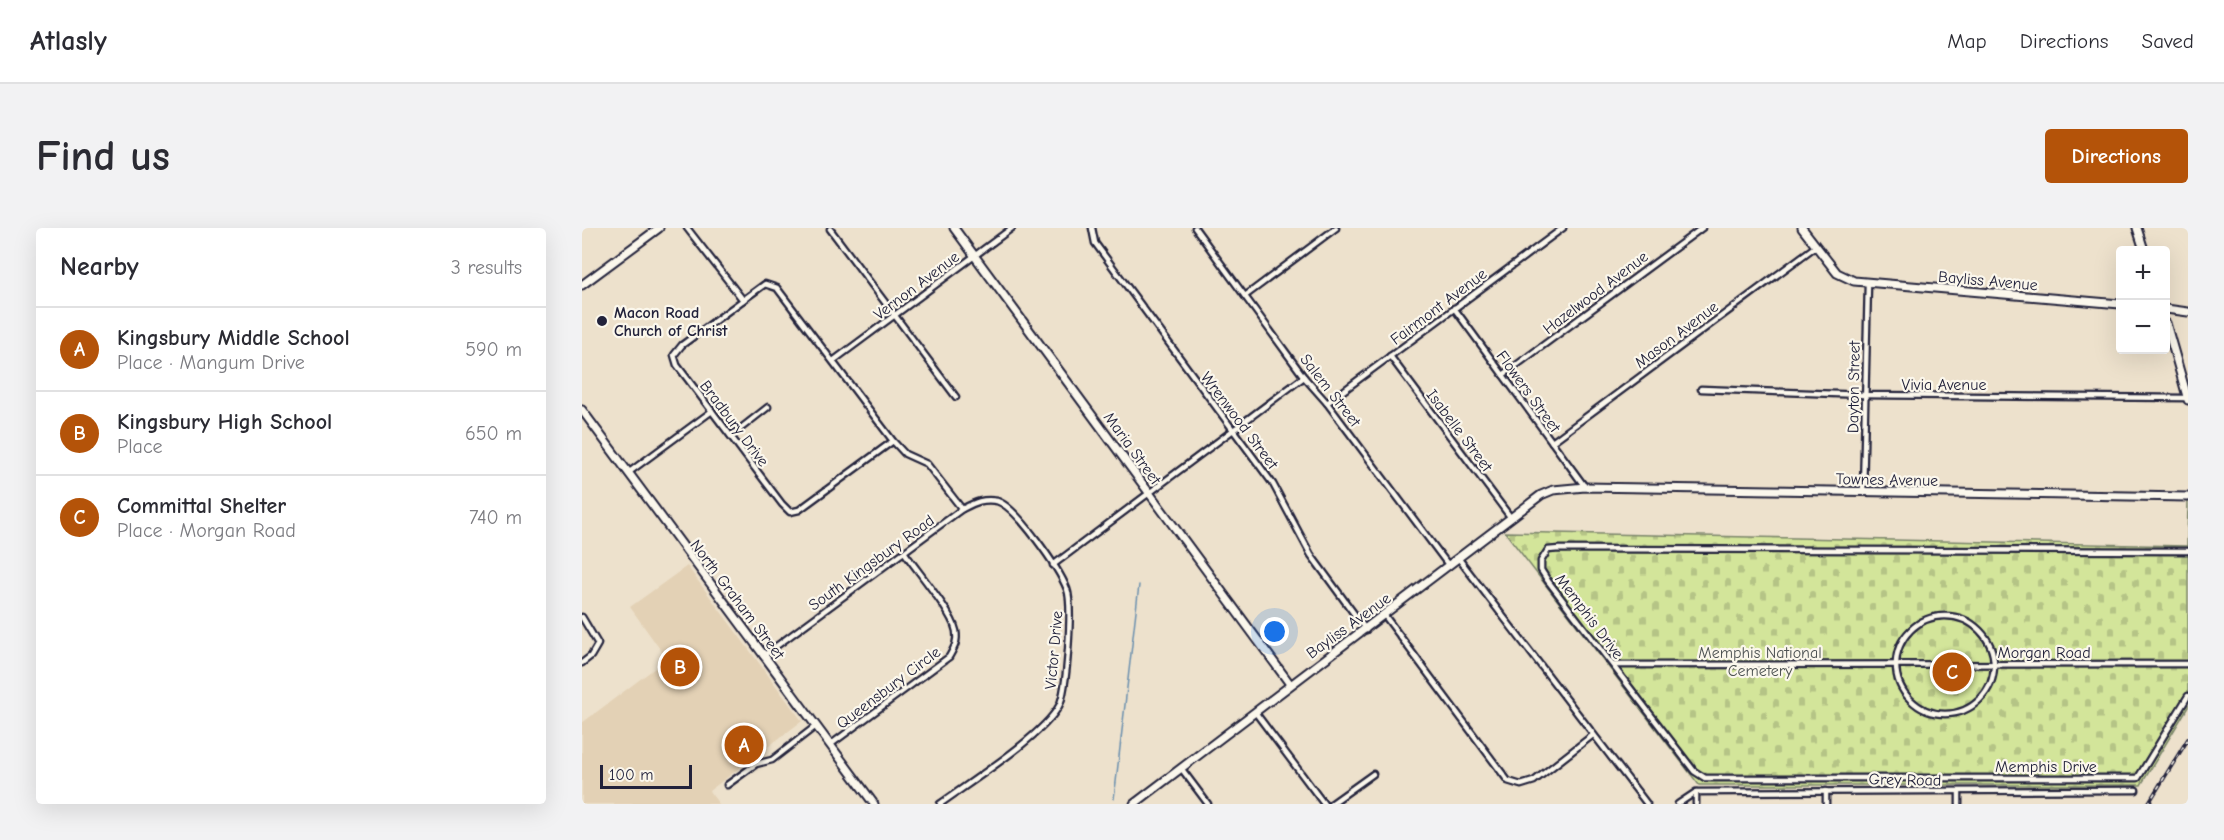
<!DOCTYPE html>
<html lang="en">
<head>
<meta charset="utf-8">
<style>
	:root { --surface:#fff; --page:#f2f2f3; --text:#2b2b33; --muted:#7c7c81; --line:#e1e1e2; --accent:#b45309 }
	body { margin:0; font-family:"Comic Neue",sans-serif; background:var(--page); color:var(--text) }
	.controls { position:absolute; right:18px; top:18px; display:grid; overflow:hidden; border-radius:6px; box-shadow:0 6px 24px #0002 }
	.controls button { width:54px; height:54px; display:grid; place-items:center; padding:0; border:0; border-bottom:2px solid var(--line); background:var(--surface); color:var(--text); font:30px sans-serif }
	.scale { position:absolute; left:18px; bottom:15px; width:92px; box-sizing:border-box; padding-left:6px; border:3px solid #22223b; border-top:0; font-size:16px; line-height:21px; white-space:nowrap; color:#22223b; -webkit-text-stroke:4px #fbf7ec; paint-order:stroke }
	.you { position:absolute; left:693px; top:404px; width:21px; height:21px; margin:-15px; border:4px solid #fff; border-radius:50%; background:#1a73e8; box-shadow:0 0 0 9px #1a73e833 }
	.badge { display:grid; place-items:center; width:39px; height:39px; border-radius:50%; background:var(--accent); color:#fff; font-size:20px; font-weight:700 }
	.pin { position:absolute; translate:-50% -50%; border:3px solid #fff; box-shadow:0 2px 6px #0006 }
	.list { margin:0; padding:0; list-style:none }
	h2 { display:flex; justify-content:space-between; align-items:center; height:78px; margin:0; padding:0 24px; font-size:26px }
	h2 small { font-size:20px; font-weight:400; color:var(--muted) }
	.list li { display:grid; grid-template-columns:39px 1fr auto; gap:18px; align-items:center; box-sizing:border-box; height:84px; padding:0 24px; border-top:2px solid var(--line) }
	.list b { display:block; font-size:22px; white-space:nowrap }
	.list p { margin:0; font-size:20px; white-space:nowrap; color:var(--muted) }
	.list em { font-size:20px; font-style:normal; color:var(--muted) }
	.map { position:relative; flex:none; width:1606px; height:576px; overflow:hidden; border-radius:6px }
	header { display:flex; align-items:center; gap:36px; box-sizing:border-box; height:84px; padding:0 30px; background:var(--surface); border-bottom:2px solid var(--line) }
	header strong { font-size:28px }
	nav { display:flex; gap:33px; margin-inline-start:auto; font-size:21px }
	.intro { display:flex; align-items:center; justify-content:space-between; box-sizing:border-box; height:144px; padding:0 36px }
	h1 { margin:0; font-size:42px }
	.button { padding:15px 27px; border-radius:6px; background:var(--accent); color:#fff; font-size:21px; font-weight:700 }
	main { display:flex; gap:36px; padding:0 36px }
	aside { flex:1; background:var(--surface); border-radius:6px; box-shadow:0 6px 24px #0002 }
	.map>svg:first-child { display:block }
</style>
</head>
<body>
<header>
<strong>Atlasly</strong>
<nav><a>Map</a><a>Directions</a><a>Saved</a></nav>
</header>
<div class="intro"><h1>Find us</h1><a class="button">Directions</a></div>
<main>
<aside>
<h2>Nearby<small>3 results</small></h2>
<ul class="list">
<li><span class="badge">A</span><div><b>Kingsbury Middle School</b><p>Place · Mangum Drive</p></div><em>590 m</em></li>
<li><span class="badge">B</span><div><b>Kingsbury High School</b><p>Place</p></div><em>650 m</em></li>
<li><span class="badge">C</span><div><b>Committal Shelter</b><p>Place · Morgan Road</p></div><em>740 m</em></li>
</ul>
</aside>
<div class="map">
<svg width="1606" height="576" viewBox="0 0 1606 576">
	<defs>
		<pattern id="cemetery-stones" width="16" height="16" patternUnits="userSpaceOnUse" patternTransform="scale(1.5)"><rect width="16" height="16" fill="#d3e59a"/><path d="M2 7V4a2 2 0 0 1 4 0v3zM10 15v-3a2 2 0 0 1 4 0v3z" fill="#b5c486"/></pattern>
	</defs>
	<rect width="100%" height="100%" fill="#ede1cc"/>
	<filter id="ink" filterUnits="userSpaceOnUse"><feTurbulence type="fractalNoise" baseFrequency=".0167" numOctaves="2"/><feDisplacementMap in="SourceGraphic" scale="12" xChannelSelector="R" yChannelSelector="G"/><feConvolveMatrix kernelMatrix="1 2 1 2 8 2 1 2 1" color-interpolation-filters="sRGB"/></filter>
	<g filter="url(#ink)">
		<!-- built -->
		<path fill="#e3d1b5" d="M 105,338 L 220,493 L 127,563 L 137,576 L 0,576 L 0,495 L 85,431 L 48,379 Z"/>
		<!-- cemetery -->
		<path fill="url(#cemetery-stones)" stroke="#7a846a" stroke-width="1.5" d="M 1606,274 L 1606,479 L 1559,557 L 1117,557 L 923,304 L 1605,318 Z"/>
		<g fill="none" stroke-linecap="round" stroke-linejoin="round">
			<!-- stream -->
			<path stroke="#6a8fae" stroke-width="1.5" d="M 532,571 L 557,357"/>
			<!-- street casing -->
			<g stroke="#22223b" stroke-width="9">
				<g id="street">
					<path d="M 105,0 L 161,72"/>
					<path d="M 510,0 L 513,15 L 691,256 L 729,327 L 784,402"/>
					<path d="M 613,0 L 722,149 L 745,175 L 867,338"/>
					<path d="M 248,1 L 374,169"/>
					<path d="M 663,68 L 754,0"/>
					<path d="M 872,80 L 1003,259"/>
					<path d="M 808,128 L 929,290"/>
					<path d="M 251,133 L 430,0"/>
					<path d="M 921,147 L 1120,0"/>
					<path d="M 1119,161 L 1282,167 L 1605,170"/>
					<path d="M 745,175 L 981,0"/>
					<path d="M 149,208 L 186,179"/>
					<path d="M 311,213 L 217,282 L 208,284 L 200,276 L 95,137 L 92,127 L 100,117 L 183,56 L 195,60 L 311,213 L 323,226 L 345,236 L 380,281"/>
					<path d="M 970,214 L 1234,18"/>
					<path d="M 46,245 L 130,183"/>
					<path d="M 1281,264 L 1286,55"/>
					<path d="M 1606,323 L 977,321 L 966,322 L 959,333 L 959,342 L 966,353 L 1112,543 L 1123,550 L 1556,550 L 1606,468"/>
					<path d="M 877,331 L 1065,576"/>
					<path d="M 471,337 L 722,149"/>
					<path d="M 803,388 L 926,553 L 939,557 L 952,553 L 1011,507"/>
					<circle cx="1363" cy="437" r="49"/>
					<path d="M 0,389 L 16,416 L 9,428 L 0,435"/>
					<path d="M 181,428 L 380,281 C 392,275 401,270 415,273 C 435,279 477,341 485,361 C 491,377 485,463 477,478 C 461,508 388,554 358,576"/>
					<path d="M 1031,437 L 1606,436"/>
					<path d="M 673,484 L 742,576"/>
					<path d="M 248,517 L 367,429 C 372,420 376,414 374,403 C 370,384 335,343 323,325"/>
					<path d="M 599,540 L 626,576"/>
					<path d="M 145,557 L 174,536 L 190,532 L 234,498"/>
					<path d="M 1244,563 L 1244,576"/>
					<path d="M 1114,564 L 1114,576"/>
					<path d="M 1377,564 L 1377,576"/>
					<path d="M 749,576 L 791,546"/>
					<path d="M 1096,576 L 1114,564 L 1554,562"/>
				</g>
			</g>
			<!-- secondary casing -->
			<g stroke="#22223b" stroke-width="11">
				<g id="secondary">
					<path d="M 372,0 L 708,456"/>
					<path d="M 1220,0 L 1255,45 L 1272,53 L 1538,76"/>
					<path d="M 1555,0 L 1562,22"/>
					<path d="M 0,57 L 77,0"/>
					<path d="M 1584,81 L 1606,84"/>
					<path d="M 1584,95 L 1606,172"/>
					<path d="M 0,182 L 292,576"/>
					<path d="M 552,576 L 959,267 L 971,262 L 1003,259 L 1606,269"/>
				</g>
			</g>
			<!-- street -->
			<use href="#street" stroke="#fbf7ec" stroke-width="4.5"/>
			<!-- secondary -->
			<use href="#secondary" stroke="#fbf7ec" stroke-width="7"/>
			<!-- rail casing -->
			<g stroke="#22223b" stroke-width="4">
				<path id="rail" d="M 1566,576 L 1606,511"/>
			</g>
			<!-- rail -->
			<use href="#rail" stroke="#fbf7ec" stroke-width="1.5" stroke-dasharray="4.5" stroke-linecap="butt"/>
		</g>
	</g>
	<!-- markers -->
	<circle fill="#22223b" stroke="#fbf7ec" stroke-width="2" cx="20" cy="93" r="6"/>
	<g text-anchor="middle" stroke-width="4.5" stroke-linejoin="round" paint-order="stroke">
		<!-- street labels -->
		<g font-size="16" fill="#22223b" stroke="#fbf7ec">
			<text transform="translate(1406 52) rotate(5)" y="6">Bayliss Avenue</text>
			<text transform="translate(334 57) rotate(-37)" y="6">Vernon Avenue</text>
			<text transform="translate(1013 64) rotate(-37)" y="6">Hazelwood Avenue</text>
			<text transform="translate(856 78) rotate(-37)" y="6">Fairmont Avenue</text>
			<text transform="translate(1094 106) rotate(-37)" y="6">Mason Avenue</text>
			<text x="1362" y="162">Vivia Avenue</text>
			<text transform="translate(1271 159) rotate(-89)" y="6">Dayton Street</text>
			<text transform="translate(749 162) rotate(52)" y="6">Salem Street</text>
			<text transform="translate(947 163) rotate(54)" y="6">Flowers Street</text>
			<text transform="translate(658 192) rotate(53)" y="6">Wrenwood Street</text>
			<text transform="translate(153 195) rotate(53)" y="6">Bradbury Drive</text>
			<text transform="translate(878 202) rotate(53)" y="6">Isabelle Street</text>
			<text transform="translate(551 220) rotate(54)" y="6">Maria Street</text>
			<text transform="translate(1305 251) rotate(1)" y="6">Townes Avenue</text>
			<text transform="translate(289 334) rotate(-36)" y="6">South Kingsbury Road</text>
			<text transform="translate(156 371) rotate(53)" y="6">North Graham Street</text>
			<text transform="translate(1008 388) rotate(53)" y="6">Memphis Drive</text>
			<text transform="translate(766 397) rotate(-36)" y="6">Bayliss Avenue</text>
			<text transform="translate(471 422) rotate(-85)" y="6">Victor Drive</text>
			<text x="1462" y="430">Morgan Road</text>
			<text transform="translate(306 459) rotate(-37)" y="6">Queensbury Circle</text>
			<text x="1464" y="544">Memphis Drive</text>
			<text transform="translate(1323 551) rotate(1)" y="6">Grey Road</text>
		</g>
		<!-- poi labels -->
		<g font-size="16" font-weight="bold" fill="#22223b" stroke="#fbf7ec" text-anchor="start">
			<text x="32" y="90">Macon Road<tspan x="32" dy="18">Church of Christ</tspan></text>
		</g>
		<!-- park labels -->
		<g font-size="16" fill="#4e5353" stroke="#fbf7ec">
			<text x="1178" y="430">Memphis National<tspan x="1178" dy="18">Cemetery</tspan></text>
		</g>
	</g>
</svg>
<div class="controls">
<button>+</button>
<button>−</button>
</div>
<div class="scale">100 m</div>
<div class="you"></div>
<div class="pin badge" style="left:162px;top:517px">A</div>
<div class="pin badge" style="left:98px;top:439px">B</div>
<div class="pin badge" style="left:1370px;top:444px">C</div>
</div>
</main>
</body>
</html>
